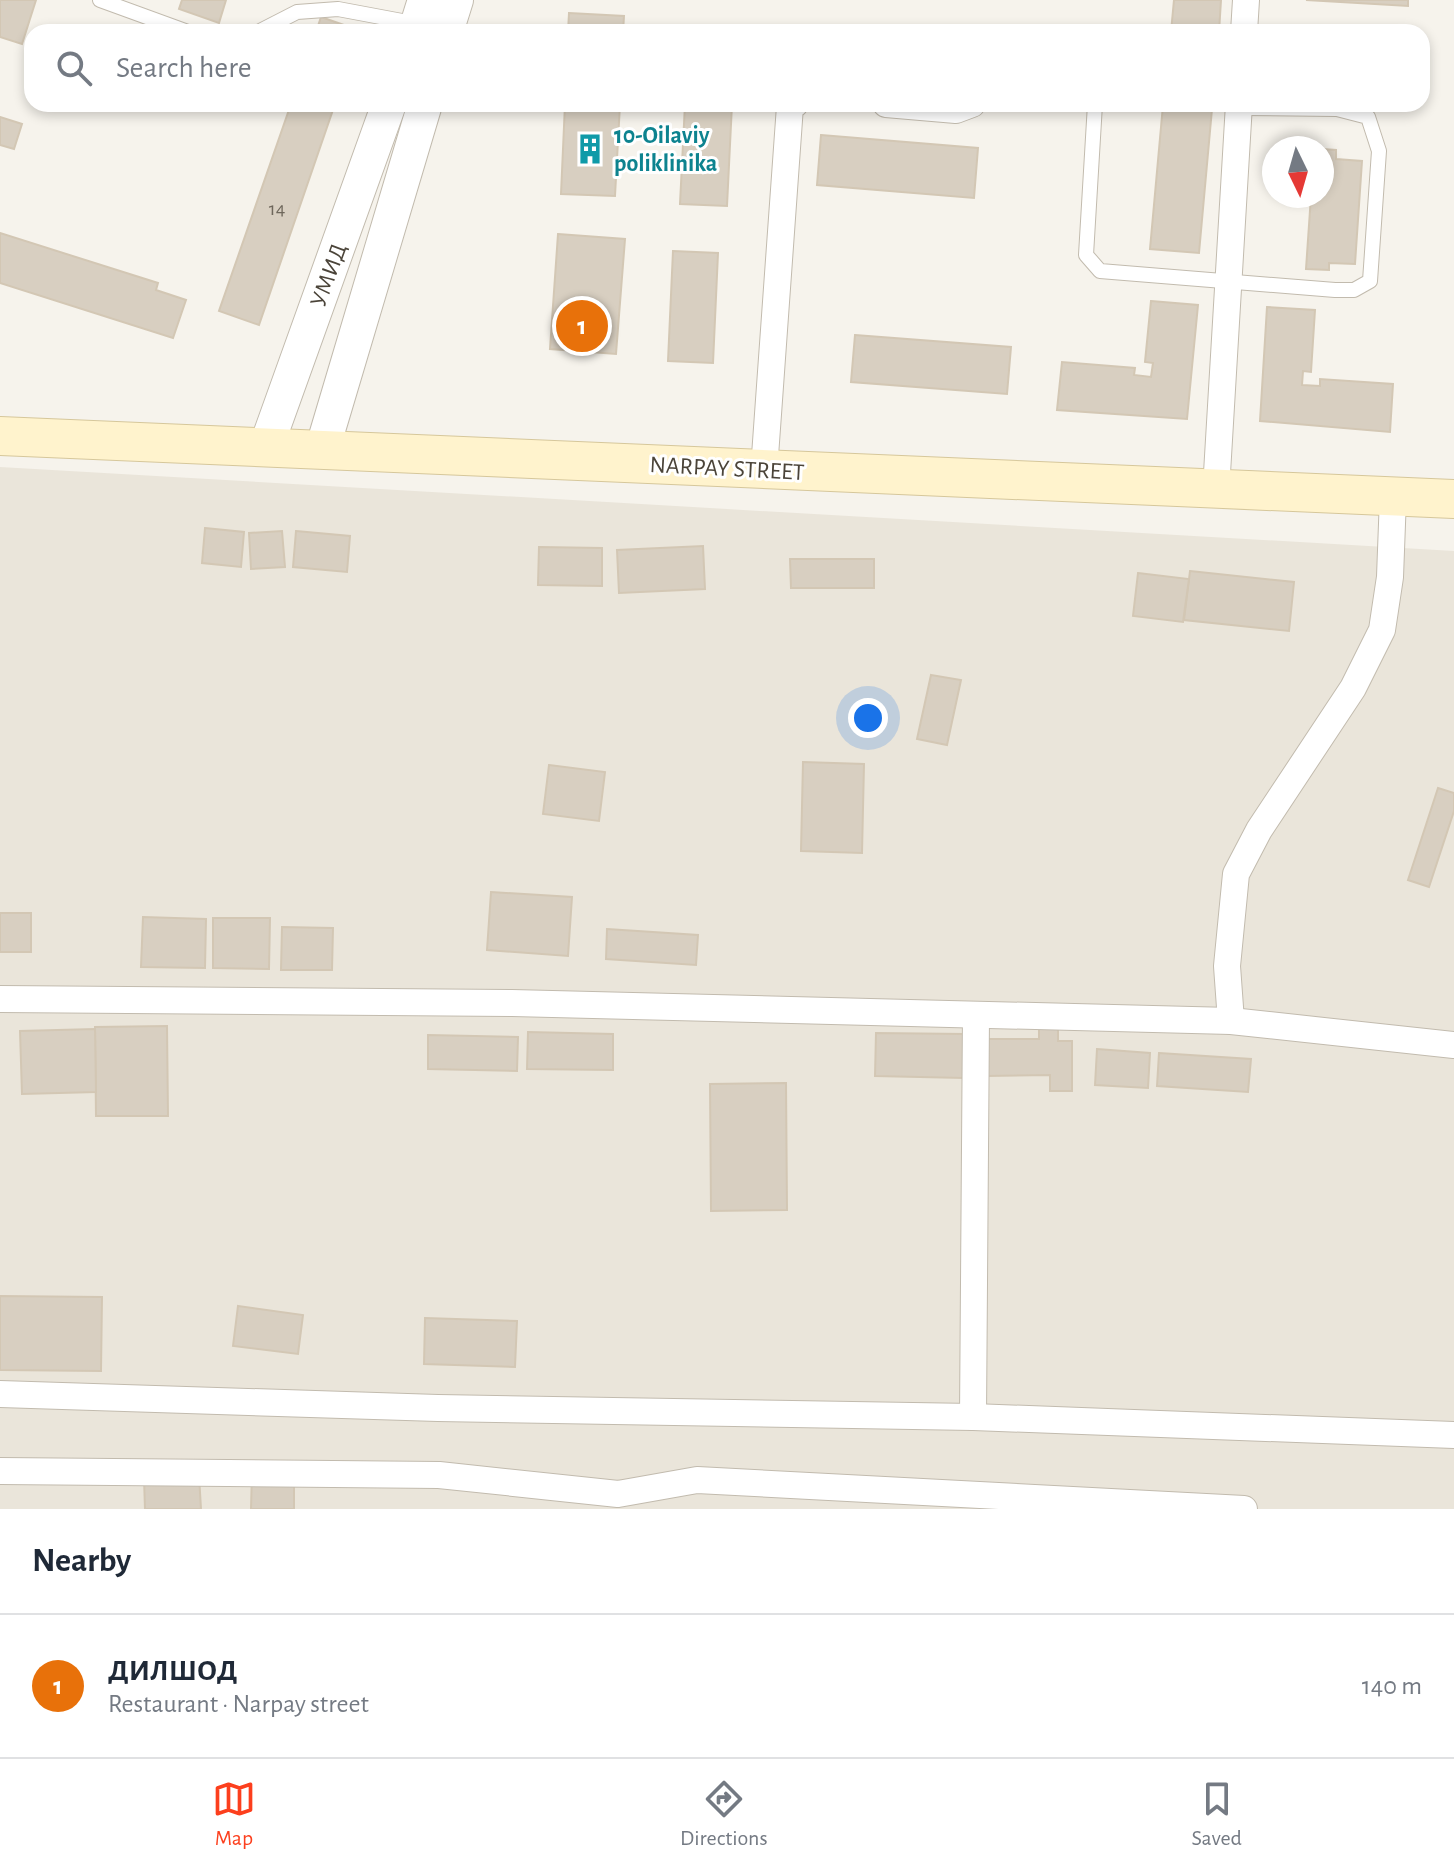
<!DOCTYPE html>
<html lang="en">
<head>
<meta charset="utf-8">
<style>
	:root { --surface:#fff; --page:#f6f6f7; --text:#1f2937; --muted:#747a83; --line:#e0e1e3; --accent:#fc3f1d }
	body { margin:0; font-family:"Alegreya Sans",sans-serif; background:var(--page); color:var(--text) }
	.compass { position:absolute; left:1262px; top:136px; width:72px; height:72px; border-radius:50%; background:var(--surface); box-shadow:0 4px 12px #0003; rotate:175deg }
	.you { position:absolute; left:868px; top:718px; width:28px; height:28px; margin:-20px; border:6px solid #fff; border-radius:50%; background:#1a73e8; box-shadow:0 0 0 12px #1a73e833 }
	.badge { display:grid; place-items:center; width:52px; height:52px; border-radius:50%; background:var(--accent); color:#fff; font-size:26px; font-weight:700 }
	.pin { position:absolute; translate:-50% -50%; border:4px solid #fff; box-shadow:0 2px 8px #0006 }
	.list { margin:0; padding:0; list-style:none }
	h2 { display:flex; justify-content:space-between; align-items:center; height:104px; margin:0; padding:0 32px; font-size:34px }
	h2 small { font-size:26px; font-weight:400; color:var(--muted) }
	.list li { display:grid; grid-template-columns:52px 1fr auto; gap:24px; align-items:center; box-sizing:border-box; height:144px; padding:0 32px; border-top:2px solid var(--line) }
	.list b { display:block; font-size:30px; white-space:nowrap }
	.list p { margin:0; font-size:26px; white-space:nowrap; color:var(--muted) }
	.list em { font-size:26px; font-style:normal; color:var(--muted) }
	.icon { flex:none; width:44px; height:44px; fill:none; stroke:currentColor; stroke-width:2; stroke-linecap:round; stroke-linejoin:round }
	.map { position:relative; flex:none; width:1454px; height:1509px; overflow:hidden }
	.search { position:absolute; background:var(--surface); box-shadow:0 4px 12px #0003; left:24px; right:24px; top:24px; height:88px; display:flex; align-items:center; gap:20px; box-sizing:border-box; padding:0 28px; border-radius:24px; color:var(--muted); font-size:30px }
	.sheet { height:248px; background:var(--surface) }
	nav { display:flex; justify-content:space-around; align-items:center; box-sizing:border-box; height:112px; border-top:2px solid var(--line); background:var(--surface); font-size:22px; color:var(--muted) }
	nav a { display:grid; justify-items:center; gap:4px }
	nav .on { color:var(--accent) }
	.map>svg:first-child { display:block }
</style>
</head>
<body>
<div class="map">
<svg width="1454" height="1509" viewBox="0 0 1454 1509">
	<rect width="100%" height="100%" fill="#f6f3ec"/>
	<!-- residential -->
	<path fill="#eae5da" d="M 0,467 L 1454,551 L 1454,1509 L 0,1509 Z"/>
	<!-- building -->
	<g fill="#d8cfc1" stroke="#d3c7b4" stroke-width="2">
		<path d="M 0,0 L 36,0 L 22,44 L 0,37 Z"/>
		<path d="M 182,0 L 226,0 L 219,23 L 179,9 Z"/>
		<path d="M 1174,0 L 1221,0 L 1219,32 L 1171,32 Z"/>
		<path d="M 1306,0 L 1408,0 L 1408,6 Z"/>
		<path d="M 569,13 L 624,16 L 623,32 L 568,32 Z"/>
		<path d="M 321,17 L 361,31 L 360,32 L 316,32 Z"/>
		<path d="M 291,104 L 335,104 L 259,325 L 219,311 Z"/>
		<path d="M 565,104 L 620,104 L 615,196 L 561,194 Z"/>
		<path d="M 685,104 L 732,104 L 727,206 L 680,204 Z"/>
		<path d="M 1163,105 L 1212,109 L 1199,253 L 1150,249 Z"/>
		<path d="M 0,117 L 22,124 L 14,149 L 0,145 Z"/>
		<path d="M 821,135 L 978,148 L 974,198 L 817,185 Z"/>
		<path d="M 1322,149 L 1336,150 L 1336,159 L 1362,161 L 1355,264 L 1329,263 L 1329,270 L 1306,269 L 1311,196 L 1322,196 Z"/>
		<path d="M 0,233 L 158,283 L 156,290 L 186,300 L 173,338 L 0,283 Z"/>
		<path d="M 558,234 L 625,239 L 616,354 L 550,349 Z"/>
		<path d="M 673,251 L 718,253 L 713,363 L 668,361 Z"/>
		<path d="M 1151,301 L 1198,305 L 1187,419 L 1057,410 L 1062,362 L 1135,368 L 1134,375 L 1151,377 L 1153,363 L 1145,362 Z"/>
		<path d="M 1267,307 L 1315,310 L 1311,372 L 1303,371 L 1302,385 L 1320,386 L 1320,379 L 1393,384 L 1390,432 L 1260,421 Z"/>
		<path d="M 855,335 L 1011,347 L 1007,394 L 851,382 Z"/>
		<path d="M 205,528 L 244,532 L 241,567 L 202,563 Z"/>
		<path d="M 282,531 L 285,567 L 251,569 L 249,533 Z"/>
		<path d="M 296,531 L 350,536 L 347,572 L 293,567 Z"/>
		<path d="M 703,546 L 705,589 L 619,593 L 617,550 Z"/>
		<path d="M 539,547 L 602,548 L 602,586 L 538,585 Z"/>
		<path d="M 790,559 L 874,559 L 874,588 L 791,588 Z"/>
		<path d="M 1190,571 L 1294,582 L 1289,631 L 1184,620 Z"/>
		<path d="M 1138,573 L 1189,579 L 1183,622 L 1133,616 Z"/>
		<path d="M 931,675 L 961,680 L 947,745 L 917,739 Z"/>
		<path d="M 803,762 L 864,764 L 862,853 L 801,851 Z"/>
		<path d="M 549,765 L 605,772 L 599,821 L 543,814 Z"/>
		<path d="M 1438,788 L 1454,793 L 1454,811 L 1429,887 L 1408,880 Z"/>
		<path d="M 491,892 L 572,897 L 568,956 L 487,950 Z"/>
		<rect x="0" y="913" width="31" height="39"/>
		<path d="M 143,917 L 206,919 L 205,968 L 141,967 Z"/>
		<path d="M 213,918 L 270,918 L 269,969 L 213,968 Z"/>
		<path d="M 282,927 L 333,928 L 332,970 L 281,970 Z"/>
		<path d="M 607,929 L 698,935 L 696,965 L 606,959 Z"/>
		<path d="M 167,1026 L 168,1116 L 96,1116 L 95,1027 Z"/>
		<path d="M 95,1029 L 96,1092 L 22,1094 L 20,1031 Z"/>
		<path d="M 1039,1029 L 1058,1029 L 1058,1041 L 1072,1041 L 1072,1091 L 1050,1091 L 1050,1075 L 987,1076 L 987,1039 L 1039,1039 Z"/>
		<path d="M 528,1032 L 613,1034 L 613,1070 L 527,1069 Z"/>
		<path d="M 876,1033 L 965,1034 L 964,1078 L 875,1076 Z"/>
		<path d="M 428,1035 L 518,1037 L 517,1071 L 428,1069 Z"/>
		<path d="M 1097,1049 L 1150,1053 L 1148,1088 L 1095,1085 Z"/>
		<path d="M 1159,1053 L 1251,1059 L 1248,1092 L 1157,1086 Z"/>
		<path d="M 786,1083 L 787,1210 L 711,1211 L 710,1084 Z"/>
		<path d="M 0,1296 L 102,1297 L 101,1371 L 0,1370 Z"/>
		<path d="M 238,1306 L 303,1315 L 298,1354 L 233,1346 Z"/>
		<path d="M 425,1318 L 517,1321 L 515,1367 L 424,1364 Z"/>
		<path d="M 252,1472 L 294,1473 L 294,1509 L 251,1509 Z"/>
		<path d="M 199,1475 L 201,1509 L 145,1509 L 144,1478 Z"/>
	</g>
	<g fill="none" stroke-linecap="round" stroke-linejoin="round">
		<!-- service casing -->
		<g stroke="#c2bbae" stroke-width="16">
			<g id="service">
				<path d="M 100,0 L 188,32"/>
				<path d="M 258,32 L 297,12 L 338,9 L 418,24"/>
				<path d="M 1095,104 L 1086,255 L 1100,271 L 1335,290 L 1354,290 L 1370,281 L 1379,151 L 1368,117 L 1337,109 L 1239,108"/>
			</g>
		</g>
		<!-- minor casing -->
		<g stroke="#c2bbae" stroke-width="28">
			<g id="minor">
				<path d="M 1244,32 L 1246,0"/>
				<path d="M 886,104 L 956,110 L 972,104"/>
				<path d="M 764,470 L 790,106 L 795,104"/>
				<path d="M 1216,490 L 1239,104"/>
				<path d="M 0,999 L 512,1003 L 1231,1021 L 1454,1045"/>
				<path d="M 1231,1021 L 1227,966 L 1236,874 L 1259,830 L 1353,688 L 1382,630 L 1390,577 L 1393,497"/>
				<path d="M 0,1394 L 438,1408 L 973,1417 L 1454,1435"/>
				<path d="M 973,1417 L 976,1015"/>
				<path d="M 0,1471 L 439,1475 L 618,1494 L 697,1480 L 1244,1509"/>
			</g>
		</g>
		<!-- tertiary casing -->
		<g stroke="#c2bbae" stroke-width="36">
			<g id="tertiary">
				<path d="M 415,32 L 425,0"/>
				<path d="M 446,32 L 456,0"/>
				<path d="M 266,447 L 389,104"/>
				<path d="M 322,450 L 425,104"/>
			</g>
		</g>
		<!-- secondary casing -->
		<g stroke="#d6c79b" stroke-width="40">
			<path id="secondary" d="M 0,436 L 1454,499"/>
		</g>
		<!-- service -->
		<use href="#service" stroke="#fff" stroke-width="14"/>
		<!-- minor -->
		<use href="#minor" stroke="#fff" stroke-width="26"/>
		<!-- tertiary -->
		<use href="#tertiary" stroke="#fff" stroke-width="34"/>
		<!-- secondary -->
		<use href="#secondary" stroke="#fff3cd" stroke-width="38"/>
	</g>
	<!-- icons -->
	<defs>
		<g id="building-bare" transform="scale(2.4)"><path d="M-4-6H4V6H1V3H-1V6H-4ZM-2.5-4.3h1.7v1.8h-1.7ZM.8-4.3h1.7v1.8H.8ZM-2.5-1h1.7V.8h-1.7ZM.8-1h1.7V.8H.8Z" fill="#0f9aa8" stroke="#fff" stroke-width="2.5" paint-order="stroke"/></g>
	</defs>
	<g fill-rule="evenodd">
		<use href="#building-bare" x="590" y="149"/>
	</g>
	<g text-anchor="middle" stroke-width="6" stroke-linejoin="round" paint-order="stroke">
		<!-- number labels -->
		<g font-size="20" fill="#6e675b">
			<text x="277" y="215">14</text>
		</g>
		<!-- culture labels -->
		<g font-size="24" font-weight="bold" fill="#0d838f" stroke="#fff" text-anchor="start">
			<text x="614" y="143">10-Oilaviy<tspan x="614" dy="28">poliklinika</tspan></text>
		</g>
		<!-- street labels -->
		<g font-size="24" fill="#4b4439" stroke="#fff">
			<text transform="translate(328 275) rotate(-70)" y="8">УМИД</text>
			<text transform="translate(727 468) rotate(3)" y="8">NARPAY STREET</text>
		</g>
	</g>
</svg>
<svg class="compass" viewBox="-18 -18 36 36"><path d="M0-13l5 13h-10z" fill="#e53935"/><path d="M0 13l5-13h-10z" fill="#747a83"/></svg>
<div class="you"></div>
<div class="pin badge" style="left:582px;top:326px;background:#e8710a">1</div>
<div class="search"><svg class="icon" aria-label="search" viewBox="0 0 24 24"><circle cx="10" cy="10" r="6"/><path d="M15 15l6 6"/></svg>Search here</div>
</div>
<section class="sheet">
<h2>Nearby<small></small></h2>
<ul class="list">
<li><span class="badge" style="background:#e8710a">1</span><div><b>ДИЛШОД</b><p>Restaurant · Narpay street</p></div><em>140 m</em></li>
</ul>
</section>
<nav>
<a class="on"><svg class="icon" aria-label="map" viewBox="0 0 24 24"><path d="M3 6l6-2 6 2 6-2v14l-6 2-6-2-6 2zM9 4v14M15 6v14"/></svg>Map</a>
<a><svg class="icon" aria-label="directions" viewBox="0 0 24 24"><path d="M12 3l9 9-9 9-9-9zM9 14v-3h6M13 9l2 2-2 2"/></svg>Directions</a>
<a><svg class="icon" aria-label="saved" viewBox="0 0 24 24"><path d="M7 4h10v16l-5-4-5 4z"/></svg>Saved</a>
</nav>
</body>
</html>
